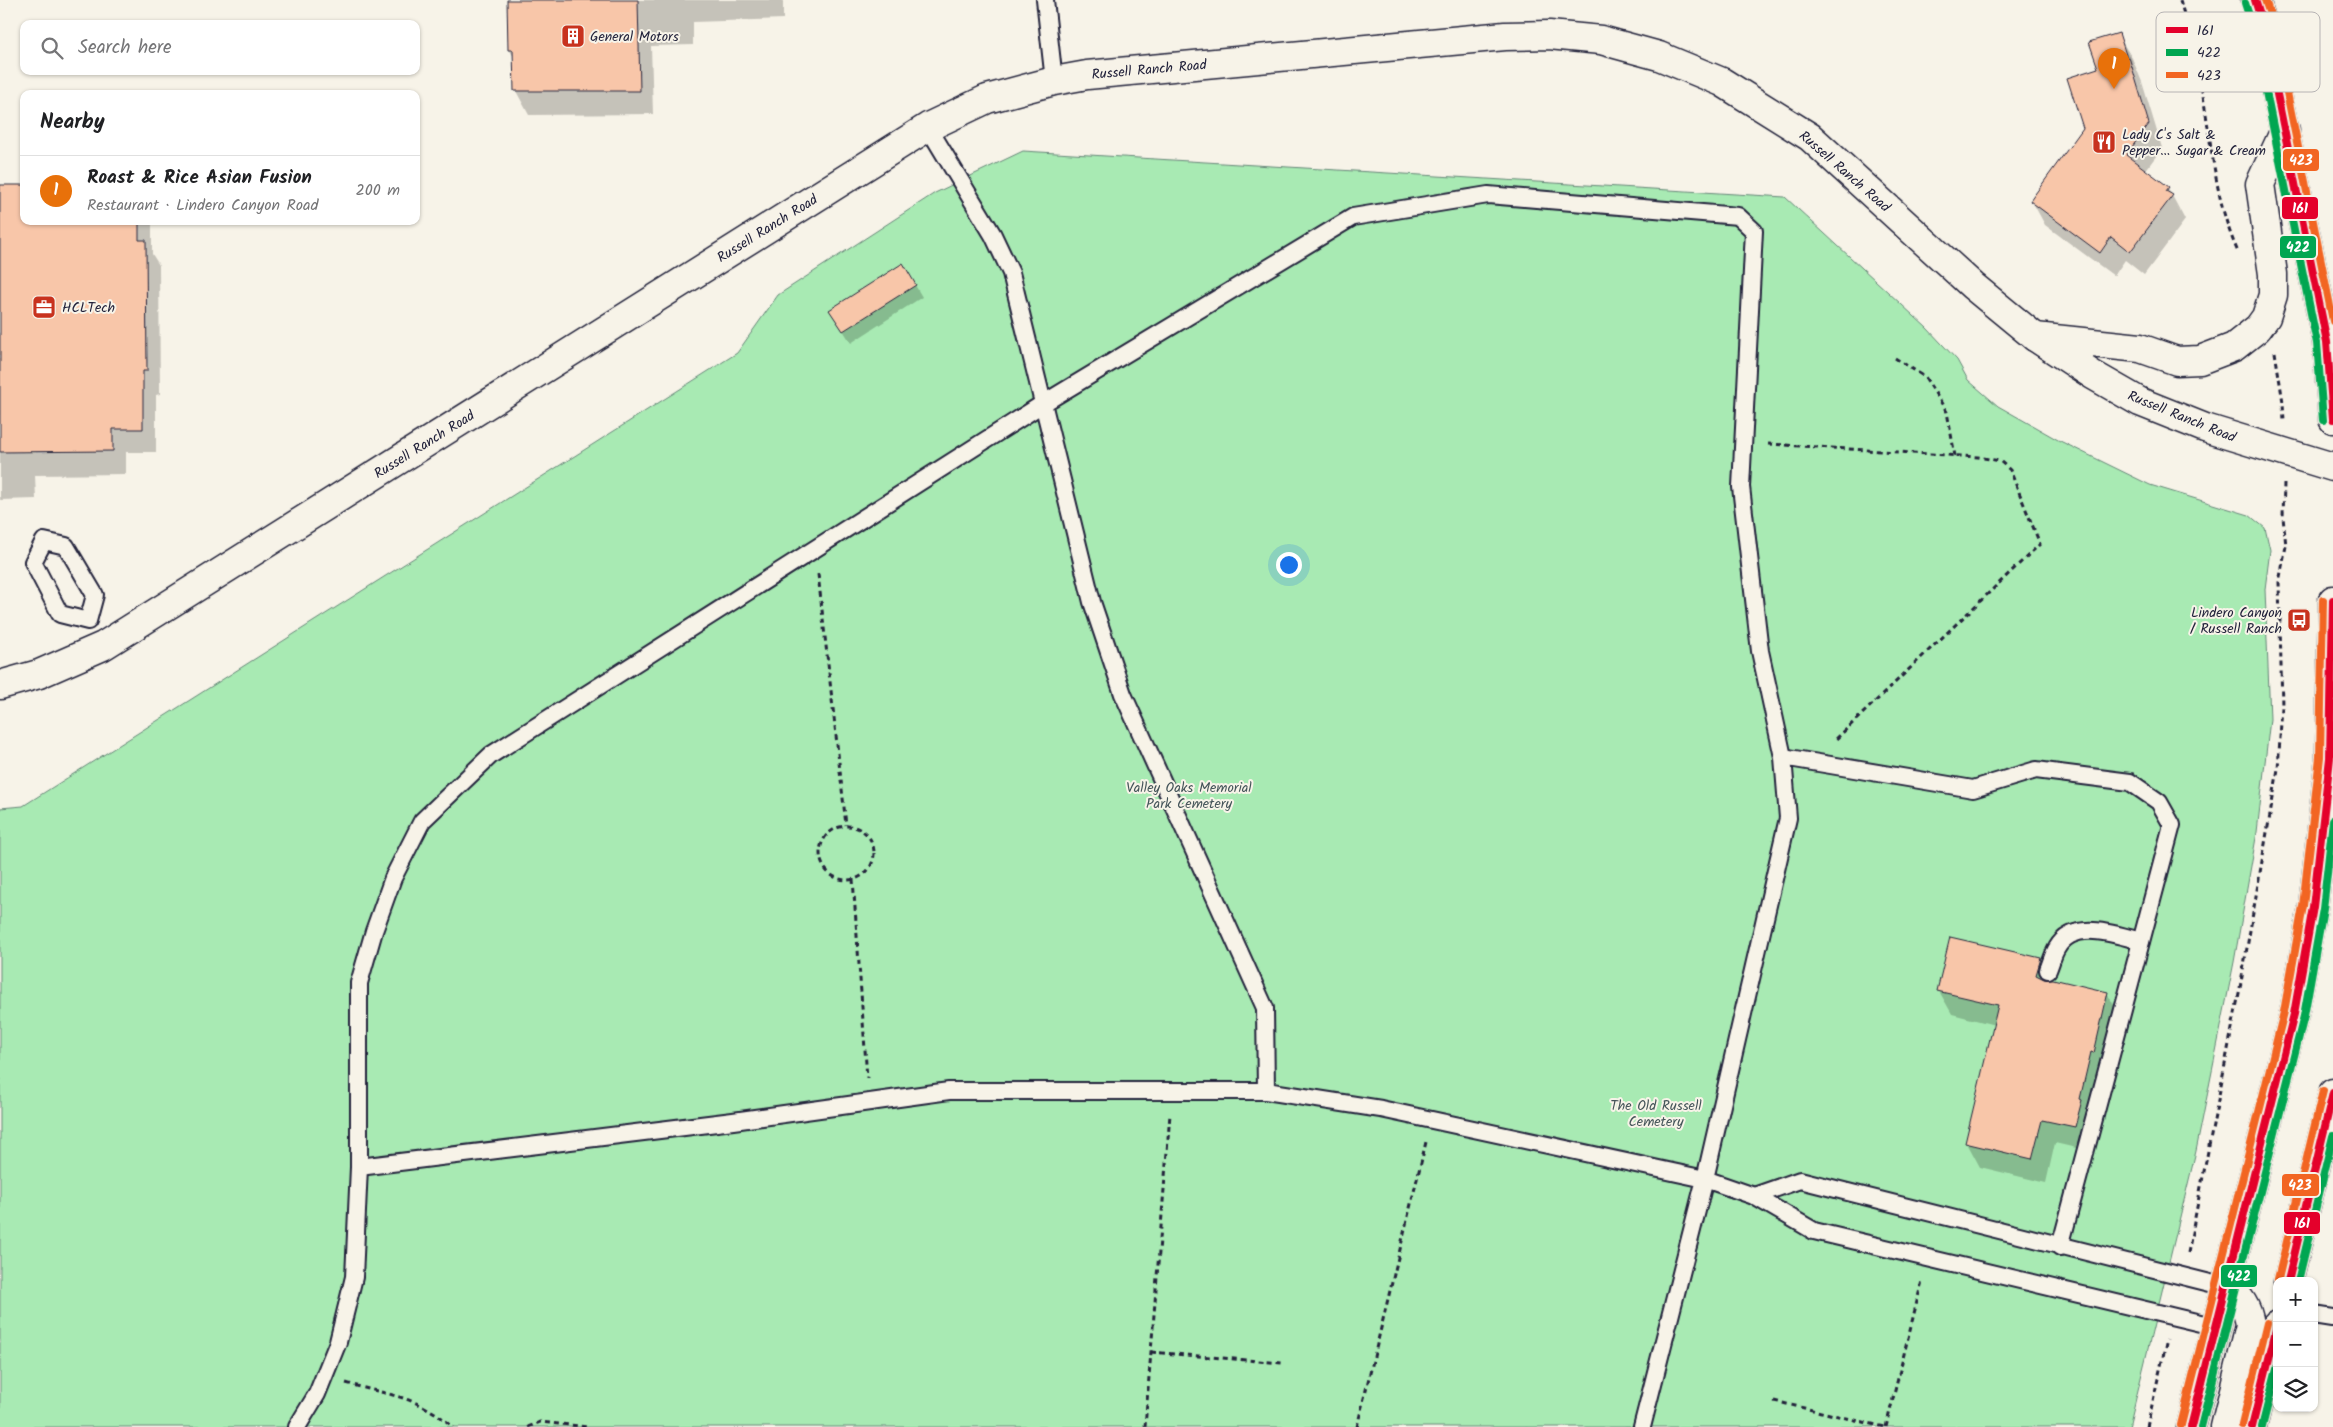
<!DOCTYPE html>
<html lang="en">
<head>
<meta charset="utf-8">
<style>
	:root { --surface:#fff; --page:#f2f2f2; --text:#202124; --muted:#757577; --line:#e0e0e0; --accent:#c8321e }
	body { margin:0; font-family:Kalam,sans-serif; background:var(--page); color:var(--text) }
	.controls { position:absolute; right:15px; bottom:15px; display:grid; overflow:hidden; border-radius:10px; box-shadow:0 1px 4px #0004 }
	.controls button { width:45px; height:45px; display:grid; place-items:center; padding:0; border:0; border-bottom:1px solid var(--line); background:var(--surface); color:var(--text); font:25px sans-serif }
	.you { position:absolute; left:1288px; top:564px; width:18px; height:18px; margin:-12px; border:4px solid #fff; border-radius:50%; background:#1a73e8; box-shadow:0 0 0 8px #1a73e833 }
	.badge { display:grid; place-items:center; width:32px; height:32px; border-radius:50%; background:var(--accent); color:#fff; font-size:16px; font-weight:700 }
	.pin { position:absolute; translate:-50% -41px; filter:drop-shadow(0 1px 2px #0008) }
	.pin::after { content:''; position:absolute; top:26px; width:18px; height:15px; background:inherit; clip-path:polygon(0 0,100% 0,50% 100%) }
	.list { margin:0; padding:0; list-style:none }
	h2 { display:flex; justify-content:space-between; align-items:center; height:65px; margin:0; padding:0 20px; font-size:21px }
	h2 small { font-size:16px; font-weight:400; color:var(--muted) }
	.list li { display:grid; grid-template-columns:32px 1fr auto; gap:15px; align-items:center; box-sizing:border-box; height:70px; padding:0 20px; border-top:1px solid var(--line) }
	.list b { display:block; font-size:19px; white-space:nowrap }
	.list p { margin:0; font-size:16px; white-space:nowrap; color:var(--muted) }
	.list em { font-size:16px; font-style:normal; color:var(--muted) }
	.icon { flex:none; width:28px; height:28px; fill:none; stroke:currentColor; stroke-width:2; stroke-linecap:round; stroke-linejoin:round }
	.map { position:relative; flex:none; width:2333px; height:1427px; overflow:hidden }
	.search { position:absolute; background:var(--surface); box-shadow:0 1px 4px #0004; left:20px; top:20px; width:400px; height:55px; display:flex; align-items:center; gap:12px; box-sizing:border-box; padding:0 18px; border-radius:10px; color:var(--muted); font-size:19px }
	.panel { position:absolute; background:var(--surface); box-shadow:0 1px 4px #0004; left:20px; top:90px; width:400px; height:135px; border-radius:10px }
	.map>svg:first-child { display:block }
</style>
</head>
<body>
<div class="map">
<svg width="2333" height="1427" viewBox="0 0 2333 1427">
	<rect width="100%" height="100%" fill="#f7f3e8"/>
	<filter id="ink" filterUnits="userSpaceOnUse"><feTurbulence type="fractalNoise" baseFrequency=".02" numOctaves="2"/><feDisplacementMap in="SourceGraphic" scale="10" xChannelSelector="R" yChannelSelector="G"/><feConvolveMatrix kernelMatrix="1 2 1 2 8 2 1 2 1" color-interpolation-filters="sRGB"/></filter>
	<g filter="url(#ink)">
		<!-- green -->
		<path fill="#a8eab3" stroke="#658677" d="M 1023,151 L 1785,197 L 1927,328 L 1957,360 L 1968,380 L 1998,406 L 2058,440 L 2150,485 L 2249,515 L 2265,528 L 2270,550 L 2265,589 L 2270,719 L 2257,832 L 2234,962 L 2196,1151 L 2129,1427 L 0,1427 L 0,808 L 23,806 L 737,353 L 778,295 L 935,193 Z"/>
		<!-- shadow -->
		<g fill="#0003">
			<path d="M 508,0 L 783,0 L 783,19 L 693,22 L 693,45 L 651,46 L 653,114 L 529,115 L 516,91 L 515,59 L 509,49 Z"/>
			<path d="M 2118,35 L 2132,58 L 2142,82 L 2162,148 L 2145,171 L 2168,188 L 2185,220 L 2144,275 L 2125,260 L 2114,276 L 2045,225 L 2032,201 L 2084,129 L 2099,69 Z"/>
			<path d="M 0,186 L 24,221 L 152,221 L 152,254 L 159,265 L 160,394 L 156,395 L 156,452 L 126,452 L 126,474 L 35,475 L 36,499 L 0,500 Z"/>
			<path d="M 915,285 L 922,297 L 851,343 L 838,322 Z"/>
			<path d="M 2040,959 L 2052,980 L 2107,993 L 2121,1017 L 2089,1151 L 2055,1143 L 2046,1183 L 1980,1167 L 1967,1143 L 1995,1025 L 1952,1014 L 1939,991 Z"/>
		</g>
		<!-- building -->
		<g fill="#f8c6a9" stroke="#22223b">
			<path d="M 507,0 L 638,0 L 640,91 L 514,91 L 513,50 L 508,50 Z"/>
			<path d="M 2119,33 L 2127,58 L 2129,57 L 2149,124 L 2126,155 L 2169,187 L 2166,191 L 2173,195 L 2130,252 L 2111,237 L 2100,253 L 2030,201 L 2083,128 L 2067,78 L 2098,68 L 2089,42 Z"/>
			<path d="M 0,185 L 24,185 L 24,221 L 139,221 L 139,240 L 146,240 L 147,371 L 143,371 L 143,429 L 113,429 L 113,451 L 0,452 Z"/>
			<path d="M 903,263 L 916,285 L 843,331 L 829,310 Z"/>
			<path d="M 1950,937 L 2041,958 L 2036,975 L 2044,979 L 2053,979 L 2108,992 L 2094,1053 L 2091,1052 L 2080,1099 L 2082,1100 L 2075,1127 L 2042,1120 L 2032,1159 L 1965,1143 L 1998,1005 L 1937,991 Z"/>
		</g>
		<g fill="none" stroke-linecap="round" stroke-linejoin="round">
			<!-- lane casing -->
			<g stroke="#22223b" stroke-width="20">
				<g id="lane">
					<path d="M 1045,0 L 1054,81"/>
					<path d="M 928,127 L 993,235 L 1011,273 L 1092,602 L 1123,694 L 1265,1008 L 1266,1091"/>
					<path d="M 44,541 L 66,546 L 95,595 L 88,621 L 60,614 L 33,562 Z"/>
					<path d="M 1783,757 L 1973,789 L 2036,770 L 2130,782 L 2159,802 L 2172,825 L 2060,1247"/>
					<path d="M 2048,970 C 2051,963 2053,954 2057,948 C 2074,918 2116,935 2141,941"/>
					<path d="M 1754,1196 L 1800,1180 L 2226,1287"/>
					<path d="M 2314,1315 L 2333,1318"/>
					<path d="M 297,1427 L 317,1394 L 338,1342 L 354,1277 L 359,1167"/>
					<path d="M 1642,1427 L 1705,1179 L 1788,818 L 1783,757 L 1760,651 L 1741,487 L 1754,231 L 1738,216 L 1488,195 L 1353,217 L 1044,403 L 491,755 L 422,821 L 393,878 L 374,931 L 359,983 L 359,1167 L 733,1121 L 949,1091 L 1266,1091 L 1381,1109 L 1705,1179 L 1754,1196 L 1814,1231 L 2217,1327"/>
				</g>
			</g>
			<!-- street casing -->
			<g stroke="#22223b" stroke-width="31">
				<path id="street" d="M 0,685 L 39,674 L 103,646 L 928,127 L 987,99 L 1054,81 L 1087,75 L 1505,36 L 1549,35 L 1601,40 L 1659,56 L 1722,82 L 1810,137 L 1973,286 L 2035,337 L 2093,375 L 2140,402 L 2205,428 L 2333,467"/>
			</g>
			<!-- secondary casing -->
			<g stroke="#22223b" stroke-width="31">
				<g id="secondary">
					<path d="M 2255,0 L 2263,25 L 2327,342 L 2333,419"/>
					<path d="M 2035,337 L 2140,348 L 2177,361 L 2200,360 L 2234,347 L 2258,328 L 2266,317 L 2273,295 L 2273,274 L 2260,184 L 2285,130"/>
					<path d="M 2288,1281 L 2333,1093"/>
					<path d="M 2191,1427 L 2294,1014 L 2313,907 L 2330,758 L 2333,600"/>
					<path d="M 2225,1427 L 2250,1325 C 2248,1309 2240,1295 2226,1287"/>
					<path d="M 2252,1427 L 2277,1325"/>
				</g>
			</g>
			<!-- path -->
			<g stroke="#22223b" stroke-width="3" stroke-dasharray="5 4" stroke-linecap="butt">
				<path d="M 2180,0 C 2190,35 2199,72 2205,108 C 2213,157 2217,206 2238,252"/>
				<path d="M 2275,352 L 2283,402 L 2284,422"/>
				<path d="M 1895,358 L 1925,377 L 1947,412 L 1955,456"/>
				<path d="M 1768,444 L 1978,457 L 2000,461 L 2010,470 L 2040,544 L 1835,740"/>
				<path d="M 818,574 L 846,825"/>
				<circle cx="847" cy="853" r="27"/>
				<path d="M 853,879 L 867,1078"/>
				<path d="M 2188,1253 L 2240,988 L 2278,769 L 2282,707 L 2279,582 L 2286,546 L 2283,517 L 2284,484"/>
				<path d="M 1151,1352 L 1282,1363"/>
				<path d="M 346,1383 C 390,1396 417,1395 453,1427"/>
				<path d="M 1774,1401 L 1885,1427"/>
				<path d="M 528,1427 L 540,1422 L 589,1427"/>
				<path d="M 1145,1427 L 1170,1114"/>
				<path d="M 1357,1427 L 1426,1142"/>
				<path d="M 1886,1427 L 1922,1281"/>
				<path d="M 2147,1427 L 2167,1339"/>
			</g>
			<!-- lane -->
			<use href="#lane" stroke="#f7f3e8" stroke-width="16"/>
			<!-- street -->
			<use href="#street" stroke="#f7f3e8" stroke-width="28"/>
			<!-- secondary -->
			<use href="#secondary" stroke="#f7f3e8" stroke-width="28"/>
			<!-- bus-1 casing -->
			<g stroke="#f7f3e8" stroke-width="11">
				<g id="bus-1">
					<path d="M 2255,0 L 2263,25 L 2327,342 L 2333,419"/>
					<path d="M 2288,1281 L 2333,1093"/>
					<path d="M 2191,1427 L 2294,1014 L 2313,907 L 2330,758 L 2333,600"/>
					<path d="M 2252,1427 L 2277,1326"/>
				</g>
			</g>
			<!-- bus-2 casing -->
			<g stroke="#f7f3e8" stroke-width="11">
				<g id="bus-2">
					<path d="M 2245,3 L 2253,28 L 2317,343 L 2323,420"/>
					<path d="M 2298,1281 L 2333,1136"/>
					<path d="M 2201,1427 L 2304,1016 L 2323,909 L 2333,820"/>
					<path d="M 2262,1427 L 2277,1368"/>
				</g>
			</g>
			<!-- bus-3 casing -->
			<g stroke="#f7f3e8" stroke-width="11">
				<g id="bus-3">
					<path d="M 2265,0 L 2273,23 L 2333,321"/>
					<path d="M 2278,1279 L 2323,1091"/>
					<path d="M 2181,1425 L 2284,1012 L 2303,906 L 2320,757 L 2323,600"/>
					<path d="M 2242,1425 L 2267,1323"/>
				</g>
			</g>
			<!-- bus-1 -->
			<use href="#bus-1" stroke="#e4002b" stroke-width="8"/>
			<!-- bus-2 -->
			<use href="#bus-2" stroke="#00a651" stroke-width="8"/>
			<!-- bus-3 -->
			<use href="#bus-3" stroke="#f26522" stroke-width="8"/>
		</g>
	</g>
	<!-- icons -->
	<defs>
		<g id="building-square" transform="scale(1.25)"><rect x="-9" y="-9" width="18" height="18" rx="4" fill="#c8321e" stroke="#f7f3e8"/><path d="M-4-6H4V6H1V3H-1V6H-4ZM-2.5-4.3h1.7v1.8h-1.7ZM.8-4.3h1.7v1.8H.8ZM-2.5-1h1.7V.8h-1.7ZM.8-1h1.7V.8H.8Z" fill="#fff"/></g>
		<g id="restaurant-square" transform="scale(1.25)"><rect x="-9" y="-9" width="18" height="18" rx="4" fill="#c8321e" stroke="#f7f3e8"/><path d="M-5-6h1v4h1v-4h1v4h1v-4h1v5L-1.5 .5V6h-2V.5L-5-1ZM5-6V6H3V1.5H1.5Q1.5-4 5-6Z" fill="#fff"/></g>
		<g id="office-square" transform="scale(1.25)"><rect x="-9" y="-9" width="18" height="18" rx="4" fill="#c8321e" stroke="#f7f3e8"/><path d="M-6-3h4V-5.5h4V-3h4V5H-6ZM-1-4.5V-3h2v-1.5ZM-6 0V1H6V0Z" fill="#fff"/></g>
		<g id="bus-square" transform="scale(1.25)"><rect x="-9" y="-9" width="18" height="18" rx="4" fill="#c8321e" stroke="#f7f3e8"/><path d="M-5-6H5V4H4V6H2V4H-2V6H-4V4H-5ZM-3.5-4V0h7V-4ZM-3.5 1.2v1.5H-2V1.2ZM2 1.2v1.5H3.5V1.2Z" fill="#fff"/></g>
	</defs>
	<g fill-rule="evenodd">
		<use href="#building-square" x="573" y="36"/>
		<use href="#restaurant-square" x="2104" y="142"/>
		<use href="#office-square" x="44" y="307"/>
		<use href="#bus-square" x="2299" y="620"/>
	</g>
	<g text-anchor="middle" stroke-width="4" stroke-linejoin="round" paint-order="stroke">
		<!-- poi labels -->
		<g font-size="14" fill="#22223b" stroke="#f7f3e8" text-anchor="start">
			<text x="590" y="41">General Motors</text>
			<text x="2122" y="139">Lady C's Salt &amp;<tspan x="2122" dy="16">Pepper... Sugar &amp; Cream</tspan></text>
			<text x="62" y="312">HCLTech</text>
			<text x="2282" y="617" text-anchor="end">Lindero Canyon<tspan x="2282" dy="16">/ Russell Ranch</tspan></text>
		</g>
		<!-- street labels -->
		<g font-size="14" fill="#22223b" stroke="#f7f3e8">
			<text transform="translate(1149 69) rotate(-5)" y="5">Russell Ranch Road</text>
			<text transform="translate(1845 171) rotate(41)" y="5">Russell Ranch Road</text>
			<text transform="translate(767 228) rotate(-32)" y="5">Russell Ranch Road</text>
			<text transform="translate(2182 416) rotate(22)" y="5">Russell Ranch Road</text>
			<text transform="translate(424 444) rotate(-32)" y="5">Russell Ranch Road</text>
		</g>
		<!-- park labels -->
		<g font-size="14" fill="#445459" stroke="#f7f3e8">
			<text x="1189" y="792">Valley Oaks Memorial<tspan x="1189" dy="16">Park Cemetery</tspan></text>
			<text x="1656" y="1110">The Old Russell<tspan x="1656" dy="16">Cemetery</tspan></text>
		</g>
	</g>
	<!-- legend -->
	<rect x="2156" y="12" width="164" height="80" rx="8" fill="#f7f3e8" stroke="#b7b4b4" stroke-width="1"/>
	<rect x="2166" y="27" width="22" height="6" fill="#e4002b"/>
	<rect x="2166" y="49" width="22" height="7" fill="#00a651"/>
	<rect x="2166" y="72" width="22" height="6" fill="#f26522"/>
	<g font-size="14" fill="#22223b">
		<text x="2197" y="35">161</text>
		<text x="2197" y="57">422</text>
		<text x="2197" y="80">423</text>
	</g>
	<g stroke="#f7f3e8" stroke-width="2">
		<rect x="2282" y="148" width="38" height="24" rx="5" fill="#f26522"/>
		<rect x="2281" y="196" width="38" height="24" rx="5" fill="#e4002b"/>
		<rect x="2279" y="235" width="38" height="24" rx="5" fill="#00a651"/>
		<rect x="2281" y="1173" width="39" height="24" rx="5" fill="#f26522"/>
		<rect x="2283" y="1211" width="38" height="24" rx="5" fill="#e4002b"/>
		<rect x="2220" y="1264" width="38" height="24" rx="5" fill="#00a651"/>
	</g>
	<g font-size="14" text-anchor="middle" font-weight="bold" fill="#fff">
		<text x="2301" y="165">423</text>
		<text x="2300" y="213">161</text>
		<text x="2298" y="252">422</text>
		<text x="2300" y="1190">423</text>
		<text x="2302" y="1228">161</text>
		<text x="2239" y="1281">422</text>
	</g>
</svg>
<div class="controls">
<button>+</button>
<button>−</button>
<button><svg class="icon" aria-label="layers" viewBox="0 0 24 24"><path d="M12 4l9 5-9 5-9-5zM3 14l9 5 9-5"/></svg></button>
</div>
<div class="you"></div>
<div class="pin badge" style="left:2114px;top:89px;background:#e8710a">1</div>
<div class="search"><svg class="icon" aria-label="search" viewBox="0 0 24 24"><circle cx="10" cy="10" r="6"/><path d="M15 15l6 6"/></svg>Search here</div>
<section class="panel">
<h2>Nearby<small></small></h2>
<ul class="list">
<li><span class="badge" style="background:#e8710a">1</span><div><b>Roast &amp; Rice Asian Fusion</b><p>Restaurant · Lindero Canyon Road</p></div><em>200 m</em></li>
</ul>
</section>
</div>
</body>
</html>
